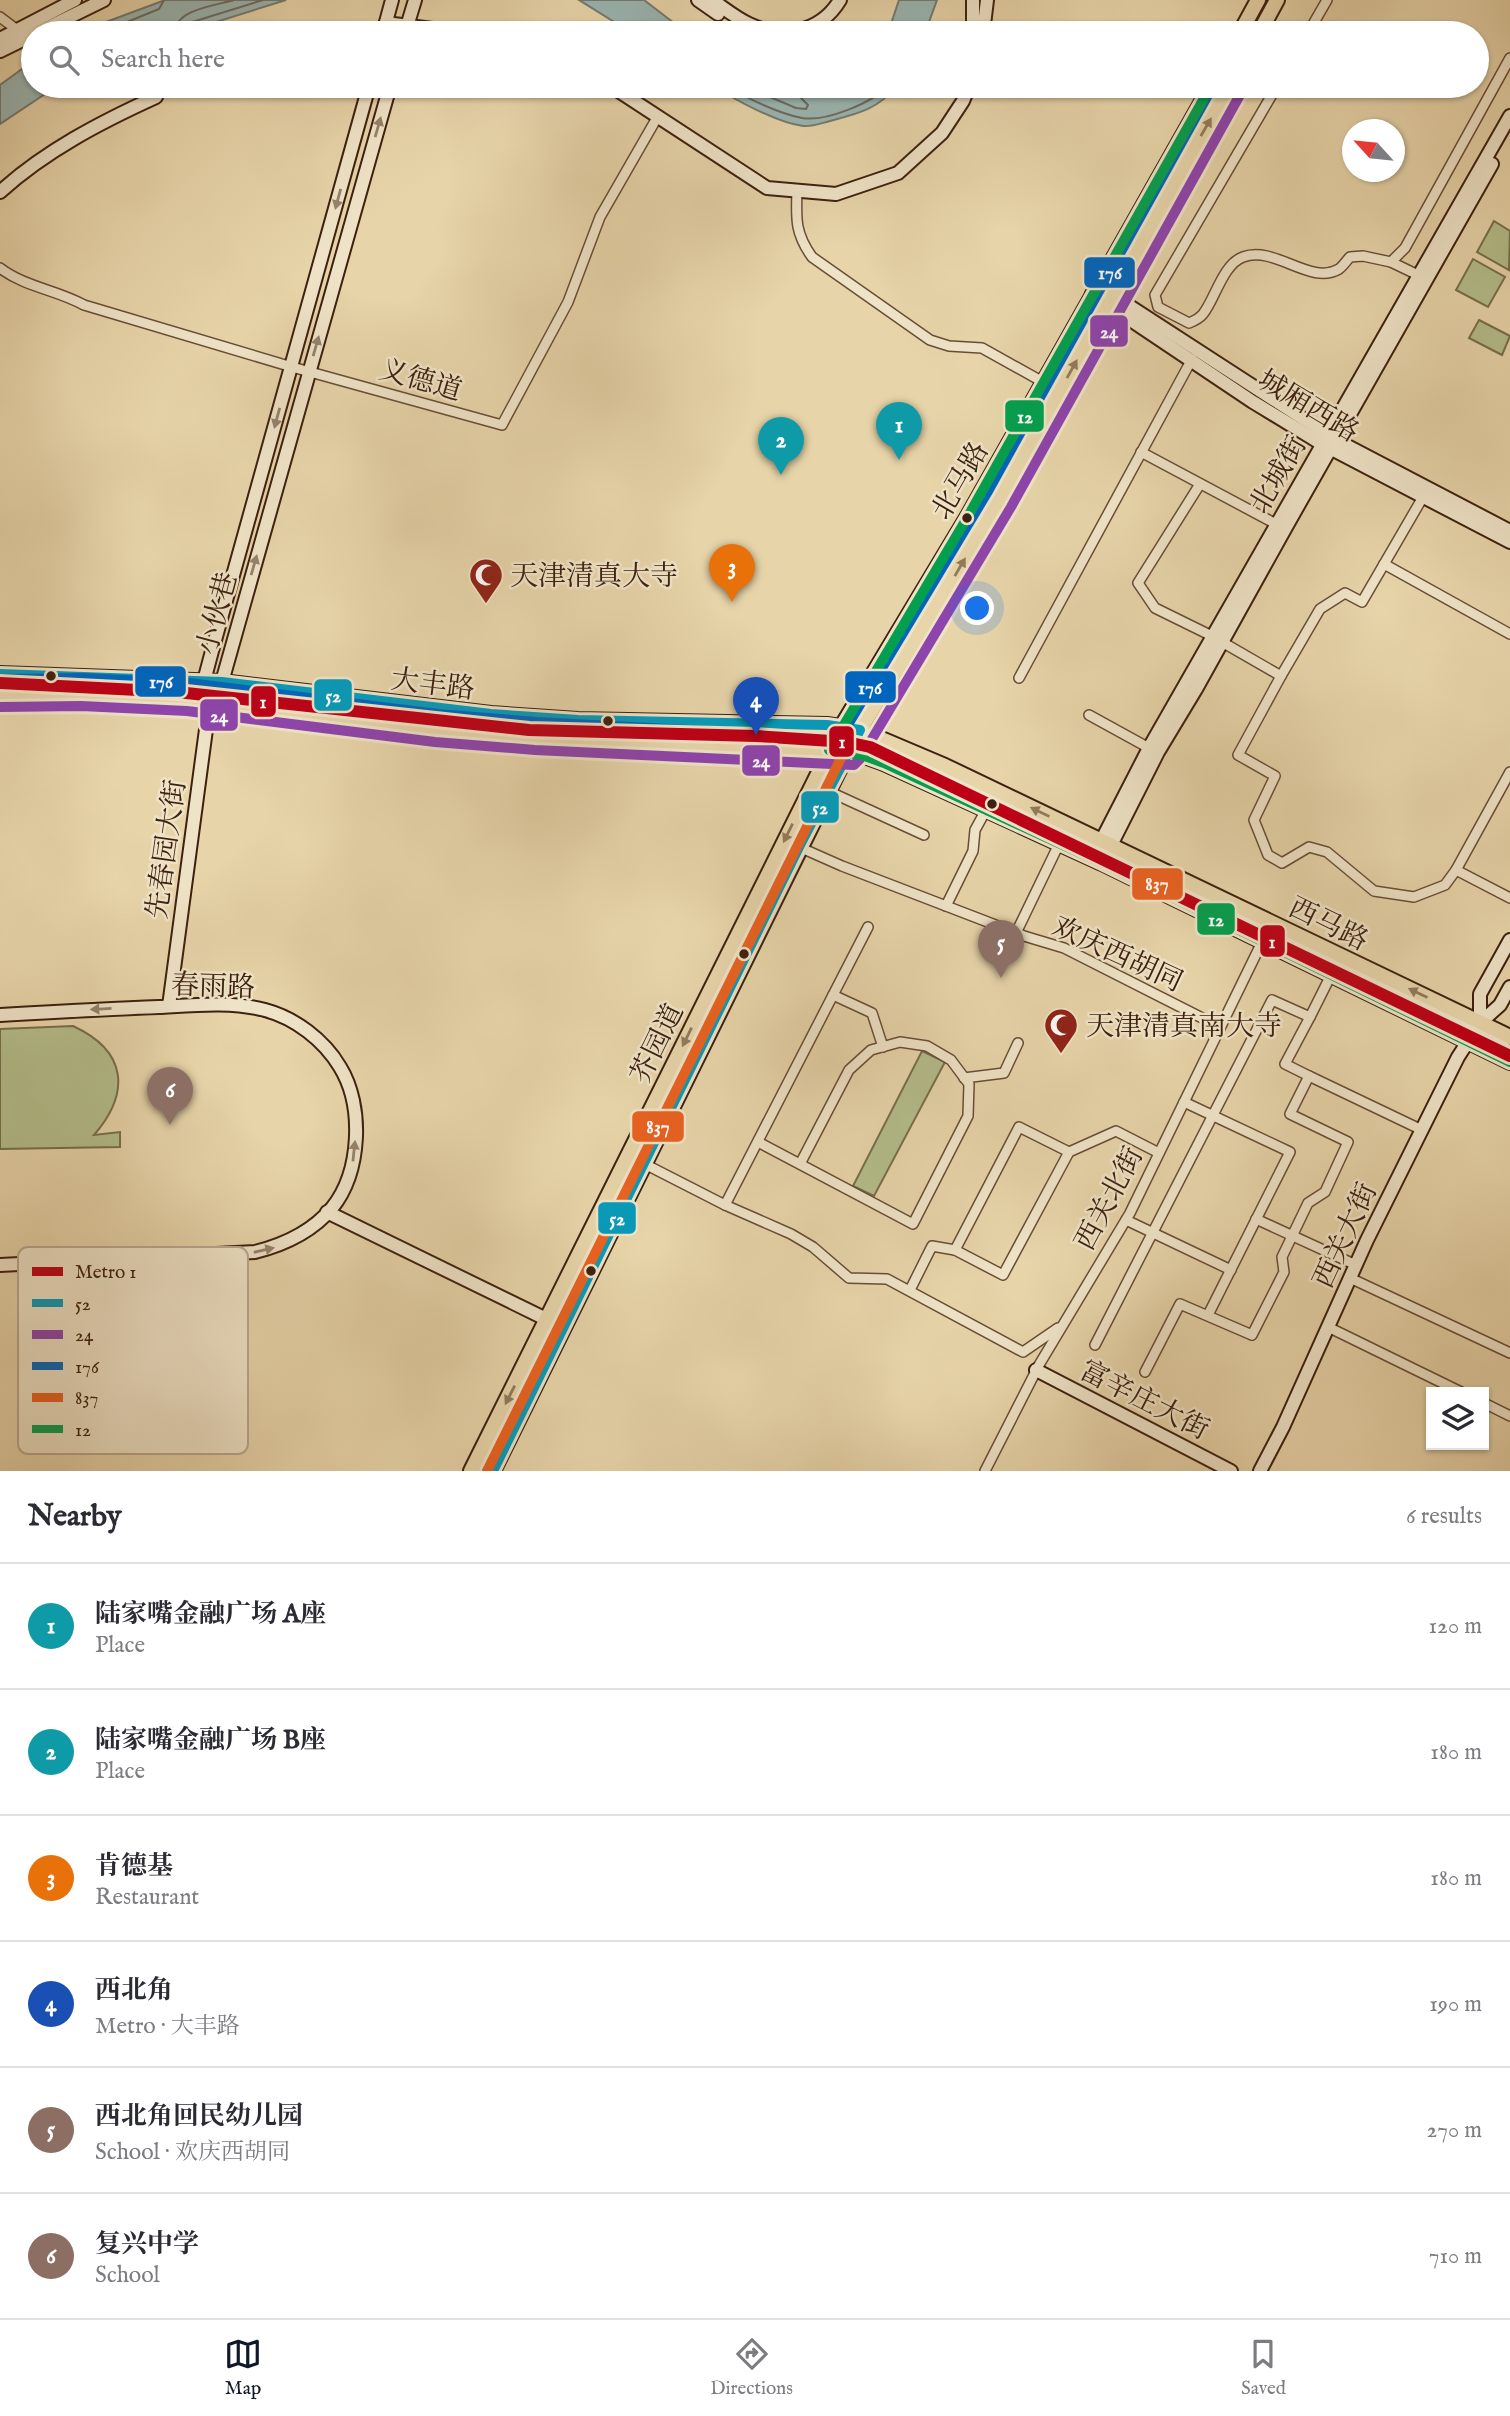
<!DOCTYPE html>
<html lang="en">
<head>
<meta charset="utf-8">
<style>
	:root { --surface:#fff; --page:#f2f2f3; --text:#2b2b33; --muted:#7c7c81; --line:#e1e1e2; --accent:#111827 }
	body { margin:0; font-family:"IM FELL English","Noto Serif SC",serif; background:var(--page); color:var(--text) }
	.controls { position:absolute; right:21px; bottom:21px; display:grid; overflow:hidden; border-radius:0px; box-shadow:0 2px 5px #0004 }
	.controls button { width:63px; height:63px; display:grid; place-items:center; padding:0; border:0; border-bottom:2px solid var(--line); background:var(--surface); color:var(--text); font:35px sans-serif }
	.compass { position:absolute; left:1342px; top:119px; width:63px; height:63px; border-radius:50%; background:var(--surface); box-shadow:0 2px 5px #0004; rotate:297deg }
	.you { position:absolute; left:978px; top:609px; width:24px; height:24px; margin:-18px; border:5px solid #fff; border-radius:50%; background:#1a73e8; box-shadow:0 0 0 10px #1a73e833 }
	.badge { display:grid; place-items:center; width:46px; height:46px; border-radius:50%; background:var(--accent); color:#fff; font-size:23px; font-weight:700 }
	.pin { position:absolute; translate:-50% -58px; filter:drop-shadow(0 2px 4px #0008) }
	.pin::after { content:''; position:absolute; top:37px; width:24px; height:21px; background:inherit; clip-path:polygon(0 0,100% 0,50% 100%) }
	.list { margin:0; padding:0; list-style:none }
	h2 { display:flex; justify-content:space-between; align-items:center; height:91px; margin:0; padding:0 28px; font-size:30px }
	h2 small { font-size:23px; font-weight:400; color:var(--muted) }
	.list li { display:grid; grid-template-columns:46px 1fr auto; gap:21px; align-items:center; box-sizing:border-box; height:126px; padding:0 28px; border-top:2px solid var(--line) }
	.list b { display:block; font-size:26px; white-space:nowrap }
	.list p { margin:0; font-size:23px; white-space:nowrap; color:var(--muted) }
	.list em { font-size:23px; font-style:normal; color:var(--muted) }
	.icon { flex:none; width:38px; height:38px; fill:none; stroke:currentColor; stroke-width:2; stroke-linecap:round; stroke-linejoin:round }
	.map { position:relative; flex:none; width:1510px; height:1471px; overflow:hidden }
	.search { position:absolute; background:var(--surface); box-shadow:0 2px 5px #0004; left:21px; right:21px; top:21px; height:77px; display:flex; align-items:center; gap:18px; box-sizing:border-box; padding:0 24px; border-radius:38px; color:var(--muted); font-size:26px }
	.sheet { height:847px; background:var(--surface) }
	nav { display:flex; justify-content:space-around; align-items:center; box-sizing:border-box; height:98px; border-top:2px solid var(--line); background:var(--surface); font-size:19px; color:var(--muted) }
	nav a { display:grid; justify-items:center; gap:4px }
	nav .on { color:var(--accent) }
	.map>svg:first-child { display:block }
</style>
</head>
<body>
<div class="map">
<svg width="1510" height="1471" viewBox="0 0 1510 1471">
	<rect width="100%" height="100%" fill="#e7d4a9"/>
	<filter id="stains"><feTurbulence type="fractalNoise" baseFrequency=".00286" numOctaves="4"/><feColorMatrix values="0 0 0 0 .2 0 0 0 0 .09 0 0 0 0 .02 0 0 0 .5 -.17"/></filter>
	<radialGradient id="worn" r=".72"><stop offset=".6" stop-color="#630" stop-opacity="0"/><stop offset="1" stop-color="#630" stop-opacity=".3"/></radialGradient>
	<!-- green -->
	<g fill="#b3bd8a" stroke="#786e4c" stroke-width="2">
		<path d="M 1494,221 L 1510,231 L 1509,270 L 1477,252 Z"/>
		<path d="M 1473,259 L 1505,277 L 1488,307 L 1456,290 Z"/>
		<path d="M 1479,320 L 1510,336 L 1502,355 L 1469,338 Z"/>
		<path d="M 73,1026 C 127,1051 131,1092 94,1135 L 120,1132 L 120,1147 L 0,1149 L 0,1029 Z"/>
		<path d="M 922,1051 L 945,1062 L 874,1196 L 853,1186 Z"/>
	</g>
	<!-- water -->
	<g fill="#9ab6b3" stroke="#757a71" stroke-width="2">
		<path d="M 165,0 L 286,0 L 181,33 L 85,33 L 106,22 Z"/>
		<path d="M 579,0 L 644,0 L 687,33 L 632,33 Z"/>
		<path d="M 899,0 L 937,0 L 925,33 L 888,33 Z"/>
		<path d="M 33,61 L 33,86 L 57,86 L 0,124 L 0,85 Z"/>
		<path d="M 714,86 L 790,86 L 826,91 L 844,86 L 896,86 C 879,109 857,114 830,121 C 822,123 812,127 803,126 C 778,123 735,100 714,86 Z"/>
	</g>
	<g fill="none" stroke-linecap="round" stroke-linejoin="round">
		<!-- shore -->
		<g stroke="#6c6b61" stroke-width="2">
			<path d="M 100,33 L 159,9 L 164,0"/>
			<path d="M 174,33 C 176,9 214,6 234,0"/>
			<path d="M 183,33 L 184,27 L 189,23 L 263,0"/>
			<path d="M 727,86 C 746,98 780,114 802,118 C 825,122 873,103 887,86"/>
			<path d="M 744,86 L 796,108 L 806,109 L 808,105 L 799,96 L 797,86"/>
		</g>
		<!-- street casing -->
		<g stroke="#684d36" stroke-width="12">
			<g id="street">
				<path d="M 0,17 L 16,29 L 19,35"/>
				<path d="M 1308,33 L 1327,0"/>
				<path d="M 1277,86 L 1155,295 L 1158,307 L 1189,323 C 1194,321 1199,319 1203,314 C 1215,299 1223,264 1243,257 C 1275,245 1310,286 1339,269 C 1343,266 1347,260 1350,257 L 1363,256 L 1391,262 L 1405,248 L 1510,58"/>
				<path d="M 797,191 C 796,219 795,233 812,257 L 930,340 L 949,346 L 982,348 L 1043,382"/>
				<path d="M 1391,262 L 1418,275"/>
				<path d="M 0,268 C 25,287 57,290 84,305 L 292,367 L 502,425 L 568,302 L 600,217 L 658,116"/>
				<path d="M 1141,452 L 1276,524"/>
				<path d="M 1200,484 L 1138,583 L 1155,608 L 1214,637"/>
				<path d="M 1384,564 L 1510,634"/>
				<path d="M 1222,642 L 1281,676 L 1320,609 L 1345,593 L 1362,602 L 1423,497"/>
				<path d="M 1281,676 L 1238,755 L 1275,776 L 1254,820 L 1268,855 L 1282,863 L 1309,847 L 1327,852 L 1374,891 L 1414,897 L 1445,885 L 1456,870 L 1510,772"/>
				<path d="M 1019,678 L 1192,359"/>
				<path d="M 1089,715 L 1149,748"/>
				<path d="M 828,791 L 924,835"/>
				<path d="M 799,847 L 842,866 L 1024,936 L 1064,948 L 1220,1027"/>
				<path d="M 1456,870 L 1510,898"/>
				<path d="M 946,906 L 973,851 L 975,830 L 986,810"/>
				<path d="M 1016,933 L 1059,844"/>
				<path d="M 833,995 L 872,1013 L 883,1047"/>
				<path d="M 1309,1076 L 1422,1130"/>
				<path d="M 964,1078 L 1004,1073 L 1018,1043"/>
				<path d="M 1184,1102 L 1290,1152 L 1208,1315"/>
				<path d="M 758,1142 L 913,1224 L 968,1116 L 969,1084 L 951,1060 L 927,1046 L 900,1042 L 871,1050 L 849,1070 L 800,1164"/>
				<path d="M 629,1156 L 725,1205 L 791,1234 L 813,1247 L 849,1278 L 887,1279 L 1023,1352 L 1058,1328"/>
				<path d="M 725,1205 L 868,927"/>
				<path d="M 1256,1219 L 1356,1265"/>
				<path d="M 1126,1220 L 1231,1270"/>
				<path d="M 955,1250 L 1019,1127 L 1069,1152"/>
				<path d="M 1350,1278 L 1510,1353"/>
				<path d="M 910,1290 L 932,1246 L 955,1250 L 1003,1275 L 1069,1152 L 1116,1131 L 1159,1153"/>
				<path d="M 1328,1327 L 1461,1392"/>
				<path d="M 1095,1345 L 1272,1000 L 1310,1017 L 1331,975"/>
				<path d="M 1145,1372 L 1180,1304 L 1252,1335 L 1284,1272 L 1282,1257 L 1308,1203 L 1325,1192 L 1348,1142 L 1290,1114 L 1309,1076 L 1285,1064 L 1310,1017"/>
				<path d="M 1484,1403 L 1510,1416"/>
				<path d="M 985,1471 L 1039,1365 L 1130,1213 L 1262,942"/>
			</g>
		</g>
		<!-- secondary casing -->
		<g stroke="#3d200f" stroke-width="16">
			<g id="secondary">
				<path d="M 698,0 L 718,14"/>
				<path d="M 712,0 C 724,8 736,18 749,24 C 782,40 821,32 840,0"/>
				<path d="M 973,0 L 973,33"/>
				<path d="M 386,23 L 463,33"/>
				<path d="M 383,33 L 392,0"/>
				<path d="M 405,33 L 415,0"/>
				<path d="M 983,33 L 987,0"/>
				<path d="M 0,39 L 75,0"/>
				<path d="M 0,51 L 104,0"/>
				<path d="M 611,86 L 767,188 L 836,194 L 898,173 L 942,133 L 963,101 L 969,86"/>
				<path d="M 0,192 C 45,151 101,122 156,97"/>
				<path d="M 1097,285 L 1336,440 L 1510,531"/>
				<path d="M 1092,294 L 1253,402 L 1322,444 L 1510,542"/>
				<path d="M 208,690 L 204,681 L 212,651 L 369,86"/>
				<path d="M 1092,859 L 1149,748 L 1510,116"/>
				<path d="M 1102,863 L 1158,752 L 1196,689 L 1286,527 L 1492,164"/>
				<path d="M 169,1006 L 207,722 L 212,700 L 222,682 L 390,86"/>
				<path d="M 0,1015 C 53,1012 106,1009 159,1007 C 194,1005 231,1001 265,1010 C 295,1018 324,1040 340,1067 C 364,1106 361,1172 332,1208 C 312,1232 283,1245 255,1252 L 0,1265"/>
				<path d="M 1480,1023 L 1480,994 L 1510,940"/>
				<path d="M 327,1212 L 548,1320"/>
				<path d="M 1036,1370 L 1231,1471"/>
				<path d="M 1260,1471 L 1283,1427 L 1367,1240 L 1458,1057 L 1480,1023 L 1500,1005 L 1510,987"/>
			</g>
		</g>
		<!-- primary casing -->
		<g stroke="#3d200f" stroke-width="18">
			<g id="primary">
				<path d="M 1240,33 L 1258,0"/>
				<path d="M 1259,33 L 1277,0"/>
				<path d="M 0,674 L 222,682 L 491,714 L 578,720 L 827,725 L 860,730 L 945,766 L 1510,1037"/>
				<path d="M 0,693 L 81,692 L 188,697 L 437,728 L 536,736 L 829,750 L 862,755 L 884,763 L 1102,863 L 1510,1062"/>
				<path d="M 471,1471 L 842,726 L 967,518 L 1211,86"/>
				<path d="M 493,1471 L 838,772 L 860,730 L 999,500 L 1229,86"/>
			</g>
		</g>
		<!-- street -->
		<use href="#street" stroke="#efe3c7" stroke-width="9"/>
		<!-- secondary -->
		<use href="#secondary" stroke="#efe3c7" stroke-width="12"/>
		<!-- primary -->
		<use href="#primary" stroke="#e7d4a9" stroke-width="14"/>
		<!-- bus-1 casing -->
		<g stroke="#efe3c7" stroke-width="16">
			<path id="bus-1" d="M 0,674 L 222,682 L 491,714 L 578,720 L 827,725 L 860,730 L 799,847 L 493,1471"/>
		</g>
		<!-- bus-2 casing -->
		<g stroke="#efe3c7" stroke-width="16">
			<path id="bus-2" d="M 0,707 L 81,706 L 187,711 L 435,742 L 535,750 L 854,765 L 860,759 L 1011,507 L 1241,93"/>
		</g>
		<!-- bus-3 casing -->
		<g stroke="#efe3c7" stroke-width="16">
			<path id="bus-3" d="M 0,679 L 82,678 L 189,683 L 438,714 L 537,722 L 840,738 L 987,493 L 1213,86"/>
		</g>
		<!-- bus-4 casing -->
		<g stroke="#efe3c7" stroke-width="16">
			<path id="bus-4" d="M 487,1471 L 849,742 L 868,747 L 939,779 L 1504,1050"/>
		</g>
		<!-- bus-5 casing -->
		<g stroke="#efe3c7" stroke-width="16">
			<path id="bus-5" d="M 1211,86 L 967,518 L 829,750 L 862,755 L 884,763 L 1102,863 L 1510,1062"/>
		</g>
		<!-- bus-1 -->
		<use href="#bus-1" stroke="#069bbb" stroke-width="10"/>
		<!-- bus-2 -->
		<use href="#bus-2" stroke="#8e44ad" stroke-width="10"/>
		<!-- bus-3 -->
		<use href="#bus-3" stroke="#0065bd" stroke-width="10"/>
		<!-- bus-4 -->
		<use href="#bus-4" stroke="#e96221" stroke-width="10"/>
		<!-- bus-5 -->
		<use href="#bus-5" stroke="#039f4e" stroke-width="10"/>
		<!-- metro-1 casing -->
		<g stroke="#efe3c7" stroke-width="18">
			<path id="metro-1" d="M 0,683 L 177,692 L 529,730 L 756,736 L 847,742 L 870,747 L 1510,1056"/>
		</g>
		<!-- metro-1 -->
		<use href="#metro-1" stroke="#bd0016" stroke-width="12"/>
	</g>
	<!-- one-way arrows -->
	<defs><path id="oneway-solid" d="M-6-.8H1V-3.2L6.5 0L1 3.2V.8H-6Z" transform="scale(1.75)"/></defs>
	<g fill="#96826b">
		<use href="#oneway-solid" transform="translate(378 127) rotate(-74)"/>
		<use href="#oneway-solid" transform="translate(338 199) rotate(105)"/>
		<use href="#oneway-solid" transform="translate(316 346) rotate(-74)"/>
		<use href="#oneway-solid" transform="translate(277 418) rotate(105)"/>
		<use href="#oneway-solid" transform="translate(254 565) rotate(-74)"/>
		<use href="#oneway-solid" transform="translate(101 1009) rotate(177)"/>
		<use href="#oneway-solid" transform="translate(354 1151) rotate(-84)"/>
		<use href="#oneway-solid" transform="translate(264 1250) rotate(-13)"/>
	</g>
	<g fill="#927a5c">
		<use href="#oneway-solid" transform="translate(1206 127) rotate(-60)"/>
		<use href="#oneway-solid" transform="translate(1072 369) rotate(-61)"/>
		<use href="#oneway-solid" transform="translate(960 567) rotate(-60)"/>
		<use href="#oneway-solid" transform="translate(1040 812) rotate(-154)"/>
		<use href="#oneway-solid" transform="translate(788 833) rotate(116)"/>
		<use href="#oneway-solid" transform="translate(1418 993) rotate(-154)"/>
		<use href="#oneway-solid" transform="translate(687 1037) rotate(116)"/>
		<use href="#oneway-solid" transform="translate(510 1395) rotate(117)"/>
	</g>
	<!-- icons -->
	<defs>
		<g id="mosque-pin" transform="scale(1.75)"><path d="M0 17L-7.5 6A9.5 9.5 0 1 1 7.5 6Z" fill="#8f2418" stroke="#efe3c7"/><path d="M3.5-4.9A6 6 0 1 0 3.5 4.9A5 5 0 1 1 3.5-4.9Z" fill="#fff"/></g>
	</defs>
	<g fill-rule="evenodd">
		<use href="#mosque-pin" x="486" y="575"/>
		<use href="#mosque-pin" x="1061" y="1025"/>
	</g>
	<!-- markers -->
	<g fill="#3d200f" stroke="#efe3c7" stroke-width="2.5">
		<circle cx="967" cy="518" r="6"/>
		<circle cx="51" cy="676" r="6"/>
		<circle cx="608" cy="721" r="6"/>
		<circle cx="992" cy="804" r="6"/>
		<circle cx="744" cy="954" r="6"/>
		<circle cx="591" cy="1271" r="6"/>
	</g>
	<g text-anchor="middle" stroke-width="5" stroke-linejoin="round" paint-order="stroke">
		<!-- street labels -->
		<g font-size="28" fill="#3d200f" stroke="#efe3c7">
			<text transform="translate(421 379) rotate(16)" y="10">义德道</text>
			<text transform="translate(1309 405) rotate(31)" y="10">城厢西路</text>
			<text transform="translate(1277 474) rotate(-60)" y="10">北城街</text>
			<text transform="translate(959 480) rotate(-60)" y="10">北马路</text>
			<text transform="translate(216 613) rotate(-75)" y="10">小伙巷</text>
			<text transform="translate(433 683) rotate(7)" y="10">大丰路</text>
			<text transform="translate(165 849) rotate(-82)" y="10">先春园大街</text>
			<text transform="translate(1329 923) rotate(26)" y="10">西马路</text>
			<text transform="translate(1118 953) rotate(25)" y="10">欢庆西胡同</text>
			<text transform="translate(213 985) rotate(2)" y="10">春雨路</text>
			<text transform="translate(656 1043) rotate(-64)" y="10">芥园道</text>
			<text transform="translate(1108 1198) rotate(-62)" y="10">西关北街</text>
			<text transform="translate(1344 1235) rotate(-65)" y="10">西关大街</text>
			<text transform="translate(1145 1399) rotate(27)" y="10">富辛庄大街</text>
		</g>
		<!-- poi labels -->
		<g font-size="28" fill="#3d200f" stroke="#efe3c7" text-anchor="start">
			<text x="510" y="585">天津清真大寺</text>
			<text x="1086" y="1035">天津清真南大寺</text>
		</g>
	</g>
	<!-- legend -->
	<rect x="18" y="1247" width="230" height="207" rx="10" fill="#efe3c7" stroke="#baa890" stroke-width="2"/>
	<rect x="32" y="1267" width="31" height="9" fill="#bd0016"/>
	<rect x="32" y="1299" width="31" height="8" fill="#069bbb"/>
	<rect x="32" y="1330" width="31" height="9" fill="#8e44ad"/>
	<rect x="32" y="1362" width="31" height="8" fill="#0065bd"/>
	<rect x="32" y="1393" width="31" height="9" fill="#e96221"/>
	<rect x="32" y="1425" width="31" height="8" fill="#039f4e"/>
	<g font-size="19" fill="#3d200f">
		<text x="75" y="1278">Metro 1</text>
		<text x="75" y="1310">52</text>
		<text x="75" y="1341">24</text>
		<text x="75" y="1373">176</text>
		<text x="75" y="1404">837</text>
		<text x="75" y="1436">12</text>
	</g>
	<g stroke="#efe3c7" stroke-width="2.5">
		<rect x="1083" y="256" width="53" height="33" rx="7" fill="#0065bd"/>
		<rect x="1089" y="314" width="40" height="34" rx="7" fill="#8e44ad"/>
		<rect x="1004" y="399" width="41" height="34" rx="7" fill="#039f4e"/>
		<rect x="134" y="665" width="53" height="33" rx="7" fill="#0065bd"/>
		<rect x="844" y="670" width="53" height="34" rx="7" fill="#0065bd"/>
		<rect x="313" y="678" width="40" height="34" rx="7" fill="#069bbb"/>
		<rect x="250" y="685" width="27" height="33" rx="7" fill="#bd0016"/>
		<rect x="199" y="698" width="40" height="34" rx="7" fill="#8e44ad"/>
		<rect x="828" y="725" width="27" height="33" rx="7" fill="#bd0016"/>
		<rect x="741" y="744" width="40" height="33" rx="7" fill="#8e44ad"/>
		<rect x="800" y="790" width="40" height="34" rx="7" fill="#069bbb"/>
		<rect x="1131" y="867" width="53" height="34" rx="7" fill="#e96221"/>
		<rect x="1196" y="902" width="40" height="34" rx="7" fill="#039f4e"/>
		<rect x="1259" y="924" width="27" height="34" rx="7" fill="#bd0016"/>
		<rect x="631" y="1110" width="54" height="33" rx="7" fill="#e96221"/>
		<rect x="597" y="1201" width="40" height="34" rx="7" fill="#069bbb"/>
	</g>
	<g font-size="19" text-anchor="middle" font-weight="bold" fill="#fff">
		<text x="1110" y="279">176</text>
		<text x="1109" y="338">24</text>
		<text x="1025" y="423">12</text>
		<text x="161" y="688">176</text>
		<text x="870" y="694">176</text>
		<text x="333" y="702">52</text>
		<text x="263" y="708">1</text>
		<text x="219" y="722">24</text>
		<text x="842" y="748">1</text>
		<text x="761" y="767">24</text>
		<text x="820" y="814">52</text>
		<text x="1157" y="890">837</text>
		<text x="1216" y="926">12</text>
		<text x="1272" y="948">1</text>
		<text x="658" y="1133">837</text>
		<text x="617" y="1225">52</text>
	</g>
	<rect width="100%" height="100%" filter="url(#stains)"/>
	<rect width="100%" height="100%" fill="url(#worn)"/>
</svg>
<div class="controls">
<button><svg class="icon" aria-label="layers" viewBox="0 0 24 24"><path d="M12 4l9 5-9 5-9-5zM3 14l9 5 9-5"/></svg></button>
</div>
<svg class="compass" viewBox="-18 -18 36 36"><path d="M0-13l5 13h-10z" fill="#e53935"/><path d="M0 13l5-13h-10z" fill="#7c7c81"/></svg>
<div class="you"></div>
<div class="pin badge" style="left:899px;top:460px;background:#0f9aa8">1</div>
<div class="pin badge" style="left:781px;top:475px;background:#0f9aa8">2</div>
<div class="pin badge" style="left:732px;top:602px;background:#e8710a">3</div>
<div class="pin badge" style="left:756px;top:735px;background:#1a4fb4">4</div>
<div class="pin badge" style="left:1001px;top:978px;background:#8d6e63">5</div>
<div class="pin badge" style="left:170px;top:1125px;background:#8d6e63">6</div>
<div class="search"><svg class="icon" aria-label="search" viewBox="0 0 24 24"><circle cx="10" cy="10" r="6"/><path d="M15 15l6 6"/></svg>Search here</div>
</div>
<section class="sheet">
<h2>Nearby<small>6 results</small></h2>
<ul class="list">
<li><span class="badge" style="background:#0f9aa8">1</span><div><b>陆家嘴金融广场 A座</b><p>Place</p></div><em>120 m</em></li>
<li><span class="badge" style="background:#0f9aa8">2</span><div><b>陆家嘴金融广场 B座</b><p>Place</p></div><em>180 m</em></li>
<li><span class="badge" style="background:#e8710a">3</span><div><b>肯德基</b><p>Restaurant</p></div><em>180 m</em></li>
<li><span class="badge" style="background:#1a4fb4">4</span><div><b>西北角</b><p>Metro · 大丰路</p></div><em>190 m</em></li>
<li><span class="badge" style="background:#8d6e63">5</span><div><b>西北角回民幼儿园</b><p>School · 欢庆西胡同</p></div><em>270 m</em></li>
<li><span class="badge" style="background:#8d6e63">6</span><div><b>复兴中学</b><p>School</p></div><em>710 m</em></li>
</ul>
</section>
<nav>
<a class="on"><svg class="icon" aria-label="map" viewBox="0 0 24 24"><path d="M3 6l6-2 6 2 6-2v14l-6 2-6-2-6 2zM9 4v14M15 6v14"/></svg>Map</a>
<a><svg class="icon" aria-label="directions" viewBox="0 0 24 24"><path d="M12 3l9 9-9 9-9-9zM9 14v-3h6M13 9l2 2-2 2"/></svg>Directions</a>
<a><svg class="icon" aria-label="saved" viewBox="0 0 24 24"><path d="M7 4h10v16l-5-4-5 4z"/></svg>Saved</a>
</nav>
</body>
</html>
